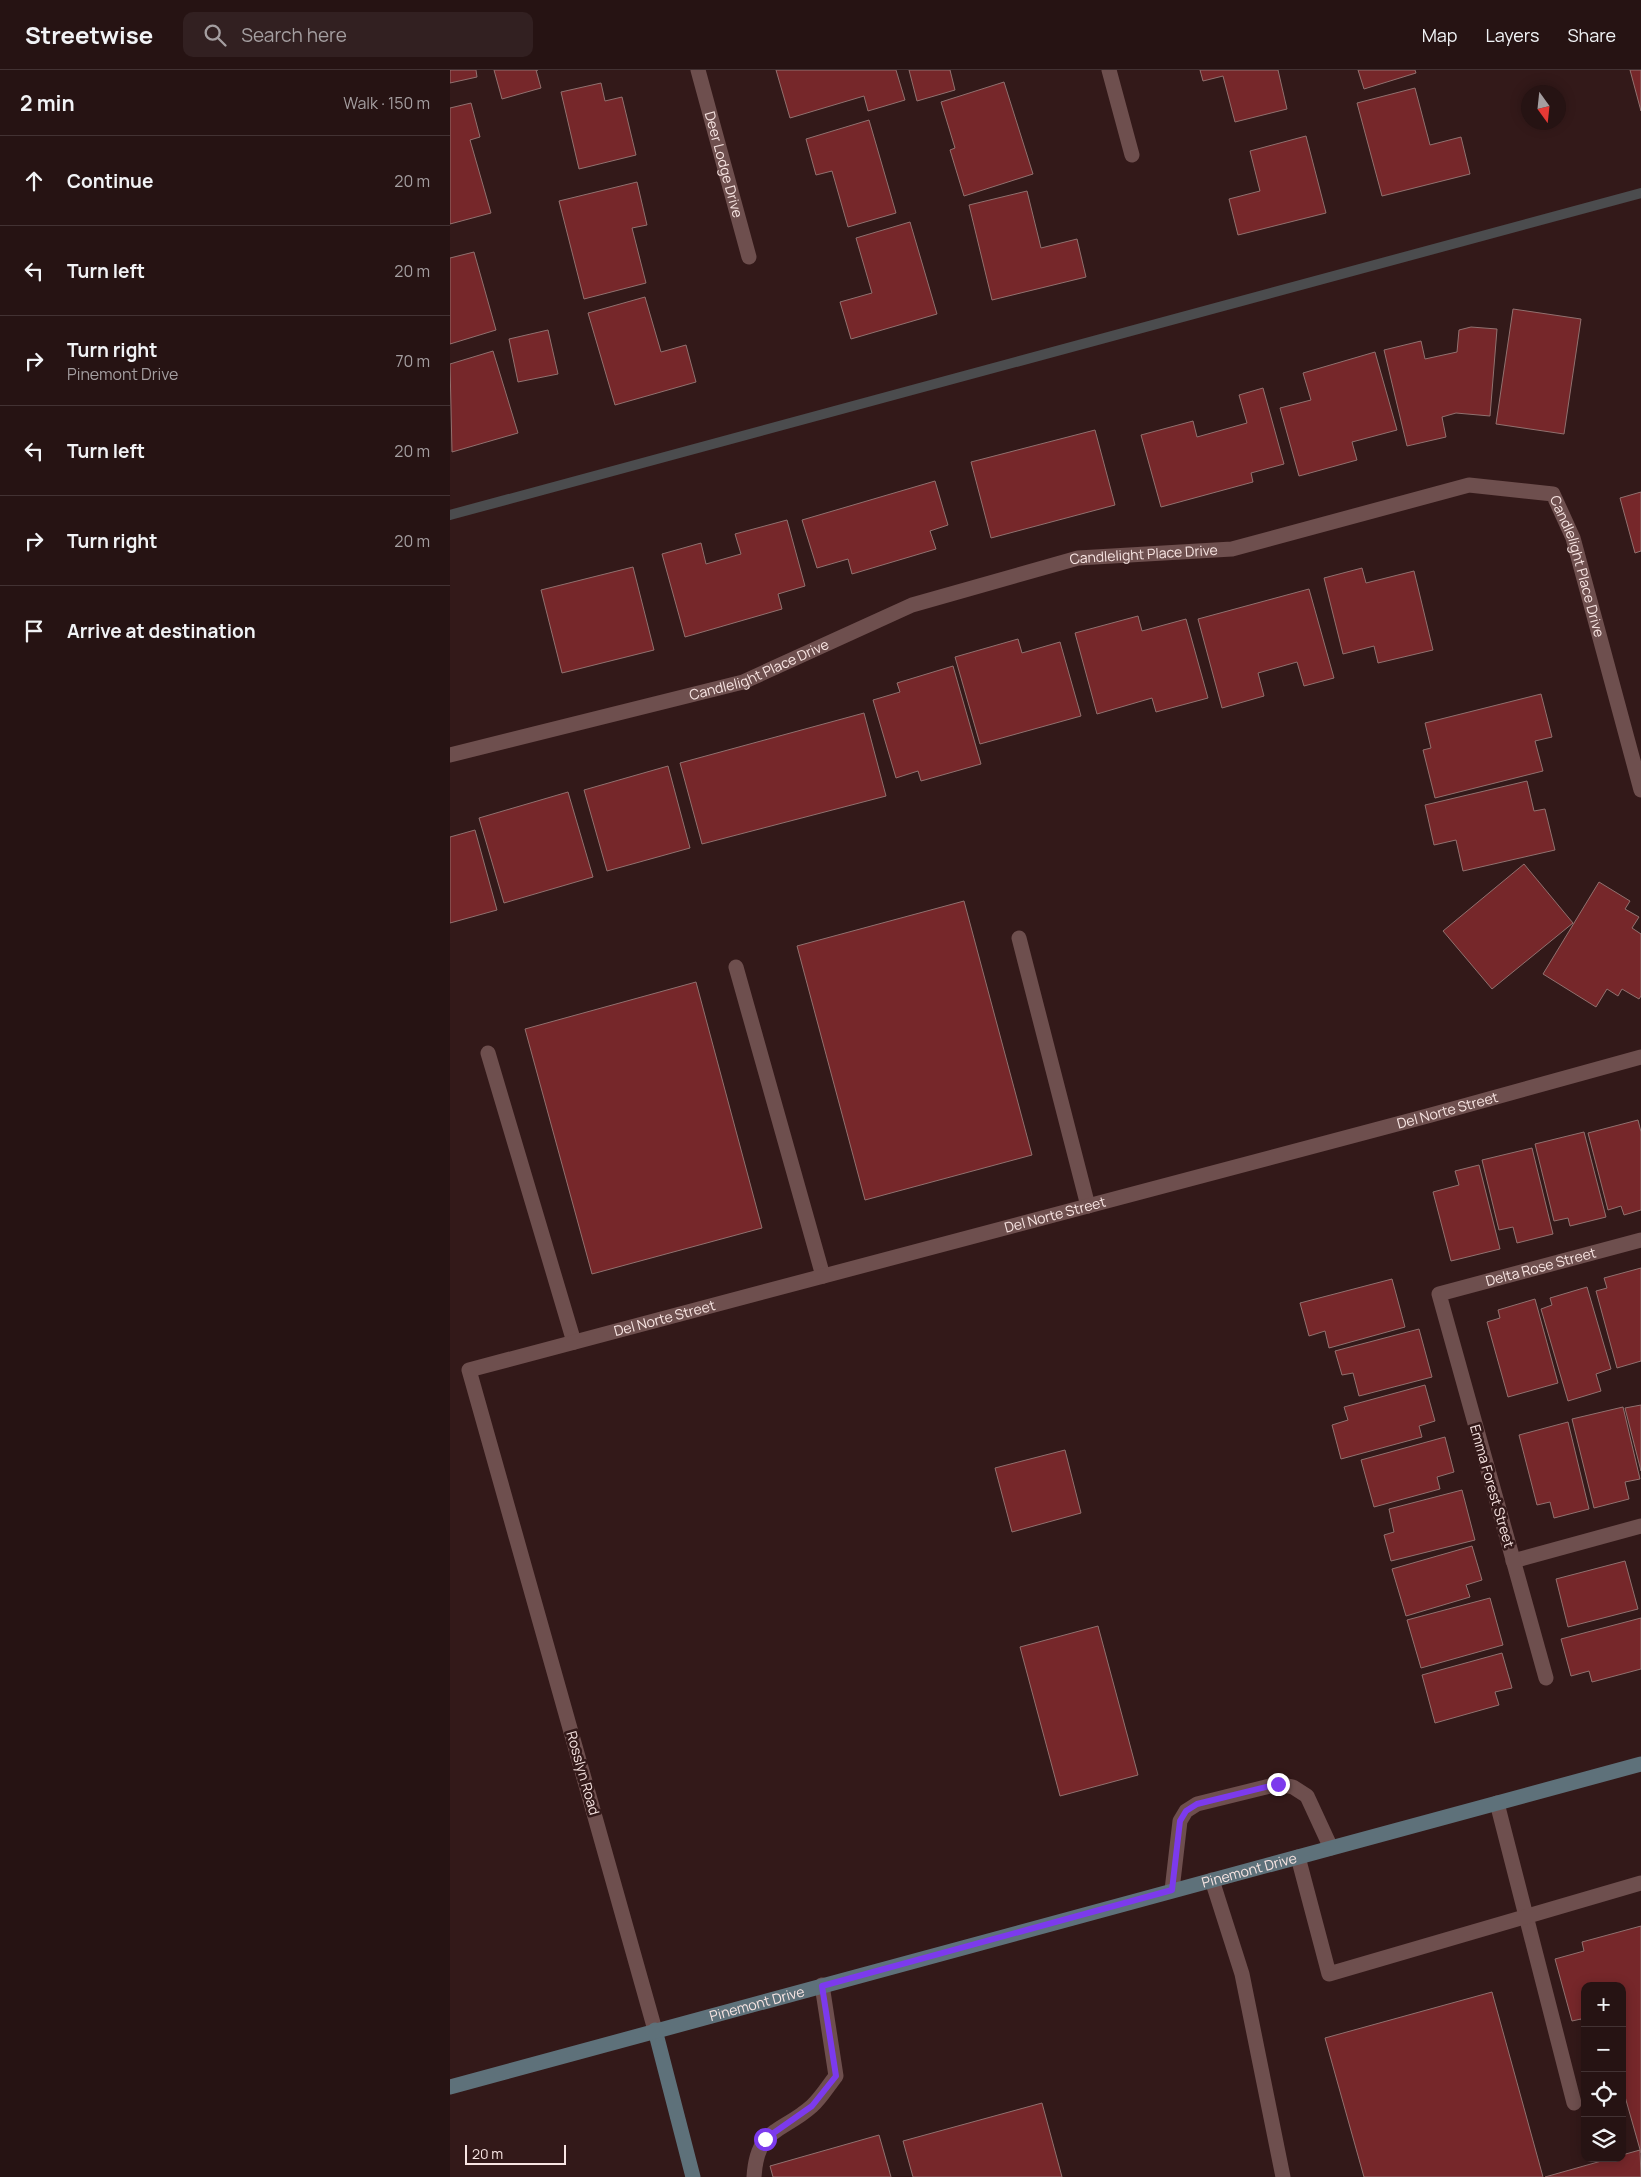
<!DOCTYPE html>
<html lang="en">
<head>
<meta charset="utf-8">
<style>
	:root { --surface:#261313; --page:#322021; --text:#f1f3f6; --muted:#a49ea0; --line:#423233 }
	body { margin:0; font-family:Manrope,sans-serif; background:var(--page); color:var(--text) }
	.controls { position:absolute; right:15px; bottom:15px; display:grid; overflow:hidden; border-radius:10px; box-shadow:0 2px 12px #0003 }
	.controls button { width:45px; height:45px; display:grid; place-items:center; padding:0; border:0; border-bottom:1px solid var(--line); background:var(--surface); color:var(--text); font:25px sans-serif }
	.compass { position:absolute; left:1071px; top:15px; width:45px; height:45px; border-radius:50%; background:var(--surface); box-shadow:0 2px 12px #0003; rotate:165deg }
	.scale { position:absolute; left:15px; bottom:12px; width:101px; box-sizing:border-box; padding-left:5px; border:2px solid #f8e5e3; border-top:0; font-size:14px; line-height:18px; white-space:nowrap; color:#f8e5e3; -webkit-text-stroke:4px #331919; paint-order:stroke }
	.stop { position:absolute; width:15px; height:15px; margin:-11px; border:4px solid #7c3aed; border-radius:50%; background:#fff }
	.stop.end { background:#7c3aed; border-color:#fff; box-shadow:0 1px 5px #0008 }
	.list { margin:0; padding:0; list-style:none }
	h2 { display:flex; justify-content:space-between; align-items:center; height:65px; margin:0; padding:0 20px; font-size:21px }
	h2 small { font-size:16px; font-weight:400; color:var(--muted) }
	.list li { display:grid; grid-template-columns:32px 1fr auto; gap:15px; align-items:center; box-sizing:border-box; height:90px; padding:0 20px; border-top:1px solid var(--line) }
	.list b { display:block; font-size:19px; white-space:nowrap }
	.list p { margin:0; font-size:16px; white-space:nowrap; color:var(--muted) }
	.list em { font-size:16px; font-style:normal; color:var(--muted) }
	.icon { flex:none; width:28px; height:28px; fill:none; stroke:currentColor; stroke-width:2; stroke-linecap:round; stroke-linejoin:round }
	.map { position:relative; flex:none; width:1191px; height:2107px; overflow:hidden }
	header { display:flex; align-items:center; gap:30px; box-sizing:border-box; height:70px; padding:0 25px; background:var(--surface); border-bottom:1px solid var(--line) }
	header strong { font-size:24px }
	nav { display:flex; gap:28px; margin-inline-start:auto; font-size:18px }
	.search { width:350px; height:45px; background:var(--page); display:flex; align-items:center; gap:12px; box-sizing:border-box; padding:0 18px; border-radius:10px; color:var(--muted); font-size:19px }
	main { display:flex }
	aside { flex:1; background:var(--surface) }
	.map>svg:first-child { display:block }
</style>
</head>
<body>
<header>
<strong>Streetwise</strong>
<div class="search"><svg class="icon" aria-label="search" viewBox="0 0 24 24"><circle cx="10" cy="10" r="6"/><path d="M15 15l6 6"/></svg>Search here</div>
<nav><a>Map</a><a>Layers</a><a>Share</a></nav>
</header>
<main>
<aside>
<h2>2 min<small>Walk · 150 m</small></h2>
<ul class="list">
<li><svg class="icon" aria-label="ahead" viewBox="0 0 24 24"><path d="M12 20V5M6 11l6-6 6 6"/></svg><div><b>Continue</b></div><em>20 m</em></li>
<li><svg class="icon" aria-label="left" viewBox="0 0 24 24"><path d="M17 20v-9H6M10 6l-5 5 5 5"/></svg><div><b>Turn left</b></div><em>20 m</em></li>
<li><svg class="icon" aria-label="right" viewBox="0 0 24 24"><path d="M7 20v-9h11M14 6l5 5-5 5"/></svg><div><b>Turn right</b><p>Pinemont Drive</p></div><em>70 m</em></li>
<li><svg class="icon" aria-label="left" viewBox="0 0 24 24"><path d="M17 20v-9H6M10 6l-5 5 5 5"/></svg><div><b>Turn left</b></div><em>20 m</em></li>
<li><svg class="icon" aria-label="right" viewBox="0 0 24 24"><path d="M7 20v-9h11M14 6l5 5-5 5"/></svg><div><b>Turn right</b></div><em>20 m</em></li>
<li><svg class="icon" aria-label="arrive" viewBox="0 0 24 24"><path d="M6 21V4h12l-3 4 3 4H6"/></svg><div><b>Arrive at destination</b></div></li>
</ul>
</aside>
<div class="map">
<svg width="1191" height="2107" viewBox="0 0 1191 2107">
	<rect width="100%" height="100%" fill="#331919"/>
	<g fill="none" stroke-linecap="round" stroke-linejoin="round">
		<!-- stream -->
		<path stroke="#4b4c4e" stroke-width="10" d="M 0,445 L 1191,123"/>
	</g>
	<!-- building -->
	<g fill="#76272a" stroke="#91716f">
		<path d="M 0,0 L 26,0 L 27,7 L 0,13 Z"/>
		<path d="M 44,0 L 88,0 L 86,0 L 91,18 L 52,29 Z"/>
		<path d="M 326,0 L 446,0 L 455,30 L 418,41 L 414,26 L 340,48 Z"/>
		<path d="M 459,0 L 500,0 L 505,20 L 467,31 Z"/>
		<path d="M 750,0 L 828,0 L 837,39 L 785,52 L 773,6 L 753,11 Z"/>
		<path d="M 908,0 L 965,0 L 966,3 L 914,19 Z"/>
		<path d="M 1180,0 L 1191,0 L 1191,41 Z"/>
		<path d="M 554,12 L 583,104 L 514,126 L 500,80 L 505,78 L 491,32 Z"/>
		<path d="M 151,13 L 155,31 L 172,27 L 186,85 L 129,99 L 111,22 Z"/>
		<path d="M 965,18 L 980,75 L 1011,67 L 1020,104 L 932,126 L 907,33 Z"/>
		<path d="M 21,33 L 30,67 L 20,70 L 41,143 L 0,154 L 0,38 Z"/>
		<path d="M 419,50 L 446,143 L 398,157 L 382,101 L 366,105 L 356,69 Z"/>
		<path d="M 856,66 L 876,143 L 788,165 L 779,129 L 810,121 L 800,81 Z"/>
		<path d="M 187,112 L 197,155 L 182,158 L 196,213 L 134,229 L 109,131 Z"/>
		<path d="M 577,121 L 591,178 L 627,169 L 636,207 L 542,230 L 519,135 Z"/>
		<path d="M 460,152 L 487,244 L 401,269 L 390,232 L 422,223 L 406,168 Z"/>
		<path d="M 24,182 L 46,260 L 0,274 L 0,188 Z"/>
		<path d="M 195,227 L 211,282 L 236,275 L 246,312 L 165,335 L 138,243 Z"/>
		<path d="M 1063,239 L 1131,249 L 1114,364 L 1046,354 Z"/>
		<path d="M 1021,257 L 1047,259 L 1040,346 L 1006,343 L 992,347 L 996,367 L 957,376 L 934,280 L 971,271 L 975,289 L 1007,282 L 1009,260 Z"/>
		<path d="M 98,260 L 108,304 L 68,312 L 59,269 Z"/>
		<path d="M 43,281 L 68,363 L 2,382 L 0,294 Z"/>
		<path d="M 925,282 L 947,360 L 902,372 L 907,390 L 849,406 L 830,338 L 861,330 L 853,303 Z"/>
		<path d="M 813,318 L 834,394 L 801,403 L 803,412 L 711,437 L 691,365 L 743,351 L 747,367 L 797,353 L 789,325 Z"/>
		<path d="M 645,360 L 665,435 L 541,468 L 521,392 Z"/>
		<path d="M 485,411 L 498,455 L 480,461 L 486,479 L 402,504 L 398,489 L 367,498 L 352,450 Z"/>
		<path d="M 1191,422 L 1191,481 L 1185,483 L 1170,428 Z"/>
		<path d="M 337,450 L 355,516 L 328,524 L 332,539 L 235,567 L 212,484 L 251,473 L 256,494 L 291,484 L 285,464 Z"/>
		<path d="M 183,497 L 204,580 L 112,603 L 91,520 Z"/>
		<path d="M 912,498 L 916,513 L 964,501 L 983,580 L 928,593 L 924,576 L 893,584 L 874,508 Z"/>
		<path d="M 859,519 L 884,608 L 854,616 L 847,592 L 808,603 L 814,626 L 772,638 L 748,549 Z"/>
		<path d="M 688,546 L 692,561 L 736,549 L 758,628 L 706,642 L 702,628 L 647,644 L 625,563 Z"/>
		<path d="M 568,569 L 572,583 L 610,572 L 631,646 L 530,674 L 505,587 Z"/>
		<path d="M 503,596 L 531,694 L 471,711 L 468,701 L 446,708 L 423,630 L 450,622 L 447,613 Z"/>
		<path d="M 1091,624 L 1102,667 L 1085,671 L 1093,701 L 985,728 L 973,680 L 981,678 L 975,653 Z"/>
		<path d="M 414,643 L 436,726 L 252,774 L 230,693 Z"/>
		<path d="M 218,696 L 240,778 L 157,801 L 134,720 Z"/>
		<path d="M 1077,711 L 1084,741 L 1095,739 L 1105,780 L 1013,801 L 1006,770 L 984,775 L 975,735 Z"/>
		<path d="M 118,722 L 143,807 L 54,833 L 29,748 Z"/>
		<path d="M 25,760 L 47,840 L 0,853 L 0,767 Z"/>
		<path d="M 1074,794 L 1123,853 L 1042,919 L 993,861 Z"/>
		<path d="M 1149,812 L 1180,831 L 1175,839 L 1189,847 L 1182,858 L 1191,864 L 1191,926 L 1189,929 L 1172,919 L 1168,926 L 1157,919 L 1146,937 L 1093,904 Z"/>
		<path d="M 514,831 L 582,1085 L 415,1130 L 347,876 Z"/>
		<path d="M 246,912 L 312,1158 L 142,1204 L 75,959 Z"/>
		<path d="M 1188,1050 L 1191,1062 L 1191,1140 L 1174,1145 L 1171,1136 L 1158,1140 L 1138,1063 Z"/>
		<path d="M 1134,1062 L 1156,1147 L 1120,1156 L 1118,1148 L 1104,1151 L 1085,1074 Z"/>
		<path d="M 1082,1078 L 1103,1164 L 1067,1173 L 1063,1157 L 1049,1160 L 1032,1090 Z"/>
		<path d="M 1029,1095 L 1050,1179 L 1001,1191 L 983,1122 L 1009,1115 L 1005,1101 Z"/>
		<path d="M 1191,1198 L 1191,1291 L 1167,1298 L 1146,1221 L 1157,1218 L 1154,1208 Z"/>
		<path d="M 942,1209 L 955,1257 L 879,1278 L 875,1261 L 859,1266 L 850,1233 Z"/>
		<path d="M 1137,1217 L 1161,1299 L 1146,1304 L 1151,1321 L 1118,1331 L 1091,1239 L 1102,1235 L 1100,1228 Z"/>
		<path d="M 1085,1229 L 1108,1313 L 1058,1327 L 1037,1252 L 1050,1248 L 1048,1240 Z"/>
		<path d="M 969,1259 L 982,1307 L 909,1326 L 903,1303 L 892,1305 L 885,1281 Z"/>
		<path d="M 975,1315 L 985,1351 L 969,1356 L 972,1367 L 891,1389 L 882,1355 L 898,1350 L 894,1337 Z"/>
		<path d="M 1191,1335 L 1191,1401 L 1175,1338 Z"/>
		<path d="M 1173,1337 L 1190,1409 L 1175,1412 L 1179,1429 L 1144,1438 L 1122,1349 Z"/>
		<path d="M 1118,1352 L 1139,1439 L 1104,1448 L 1100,1432 L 1087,1435 L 1069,1365 Z"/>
		<path d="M 995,1367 L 1004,1402 L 987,1407 L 990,1419 L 924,1437 L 911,1390 Z"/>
		<path d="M 615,1380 L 631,1443 L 562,1462 L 545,1398 Z"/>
		<path d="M 1012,1420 L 1025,1470 L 941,1491 L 934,1465 L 944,1462 L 939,1439 Z"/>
		<path d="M 1022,1476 L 1032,1510 L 1016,1515 L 1020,1527 L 956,1546 L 942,1499 Z"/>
		<path d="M 1175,1491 L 1188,1539 L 1118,1557 L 1106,1509 Z"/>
		<path d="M 1040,1528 L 1053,1575 L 971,1598 L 957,1550 Z"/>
		<path d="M 1191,1548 L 1191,1599 L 1142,1612 L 1139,1601 L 1121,1606 L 1111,1569 Z"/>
		<path d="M 648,1556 L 688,1705 L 610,1726 L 570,1577 Z"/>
		<path d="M 1052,1583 L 1062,1618 L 1045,1622 L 1049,1635 L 985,1653 L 972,1605 Z"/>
		<path d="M 1191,1856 L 1191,2083 L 1172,2016 L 1172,1916 L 1135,1916 L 1135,1963 L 1131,1949 L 1122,1951 L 1105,1889 L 1134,1881 L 1132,1872 Z"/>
		<path d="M 1042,1922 L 1093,2107 L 914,2107 L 875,1968 Z"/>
		<path d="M 592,2033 L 612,2107 L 463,2107 L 453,2071 Z"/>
		<path d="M 429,2065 L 441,2107 L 323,2107 L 320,2096 Z"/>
		<path d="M 1190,2080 L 1191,2107 L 1095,2107 L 1162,2088 L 1172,2088 L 1172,2085 Z"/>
	</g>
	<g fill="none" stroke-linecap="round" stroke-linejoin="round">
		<!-- lane -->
		<g stroke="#6e4f4e" stroke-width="15">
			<path d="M 569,868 L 638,1136"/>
			<path d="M 286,897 L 373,1206"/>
			<path d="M 38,983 L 124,1272"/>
			<path d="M 1063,1491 L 1191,1456"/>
			<path d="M 1047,1733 L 1124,2033"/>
			<path d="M 848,1787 L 879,1904 L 1191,1813"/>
			<path d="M 762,1810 L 792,1904 L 833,2107"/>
			<path d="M 722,1820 L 730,1751 L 736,1741 L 747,1734 L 828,1714 L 843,1717 L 857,1726 L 881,1778"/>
			<path d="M 304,2107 C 307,2057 332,2063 362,2036 C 371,2028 378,2016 386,2006 L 372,1915"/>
		</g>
		<!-- street -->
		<g stroke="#6e4f4e" stroke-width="15">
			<path id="s1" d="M 248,0 L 299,187"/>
			<path d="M 659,0 L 682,85"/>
			<path id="s2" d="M 0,685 L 293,612 L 462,535 L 628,488 L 782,479 L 1019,415 L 1103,424 L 1123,468 L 1191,720"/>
			<path id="s3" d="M 1096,1608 L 989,1224 L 1191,1170"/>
			<path id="s4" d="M 205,1960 L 19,1300 L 981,1045 L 1191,987"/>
		</g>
		<!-- secondary -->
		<g stroke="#5e717a" stroke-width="15">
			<path d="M 205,1960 L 243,2107"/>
			<path id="s5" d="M 0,2017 L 1191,1694"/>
		</g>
	</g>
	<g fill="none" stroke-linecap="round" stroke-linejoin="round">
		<!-- route -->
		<path stroke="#7c3aed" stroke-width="6" d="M 315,2069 L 362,2036 L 386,2006 L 372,1916 L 722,1820 L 730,1751 L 736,1741 L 747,1734 L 828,1714"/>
	</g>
	<g text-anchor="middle" stroke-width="5" stroke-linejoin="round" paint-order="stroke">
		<!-- street labels -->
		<g font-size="14" fill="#f8e5e3" stroke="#331919">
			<text dy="5" stroke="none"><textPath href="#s1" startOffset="98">Deer Lodge Drive</textPath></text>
			<text dy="5" stroke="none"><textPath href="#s2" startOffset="726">Candlelight Place Drive</textPath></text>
			<text dy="5" stroke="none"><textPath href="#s2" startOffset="1221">Candlelight Place Drive</textPath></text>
			<text dy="5" stroke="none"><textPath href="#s2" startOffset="321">Candlelight Place Drive</textPath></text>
			<text dy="5" stroke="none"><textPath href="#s4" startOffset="1698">Del Norte Street</textPath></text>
			<text dy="5" stroke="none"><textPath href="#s4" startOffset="1292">Del Norte Street</textPath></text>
			<text dy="5" stroke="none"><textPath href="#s3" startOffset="504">Delta Rose Street</textPath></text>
			<text dy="5" stroke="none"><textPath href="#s4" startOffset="888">Del Norte Street</textPath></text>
			<text transform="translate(1042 1416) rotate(74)" y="5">Emma Forest Street</text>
			<text transform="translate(133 1703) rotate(74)" y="5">Rosslyn Road</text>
			<text dy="5" stroke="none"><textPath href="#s5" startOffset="828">Pinemont Drive</textPath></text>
			<text dy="5" stroke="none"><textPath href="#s5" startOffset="318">Pinemont Drive</textPath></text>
		</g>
	</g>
</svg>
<div class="controls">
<button>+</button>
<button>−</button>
<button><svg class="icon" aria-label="locate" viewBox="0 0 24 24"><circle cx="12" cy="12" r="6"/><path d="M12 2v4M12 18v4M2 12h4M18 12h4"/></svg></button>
<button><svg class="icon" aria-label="layers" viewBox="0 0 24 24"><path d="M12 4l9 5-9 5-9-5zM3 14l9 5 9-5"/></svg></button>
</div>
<svg class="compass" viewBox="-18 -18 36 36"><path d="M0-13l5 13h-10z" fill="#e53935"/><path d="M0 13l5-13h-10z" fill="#a49ea0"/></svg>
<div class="scale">20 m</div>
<div class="stop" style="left:315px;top:2069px"></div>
<div class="stop end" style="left:828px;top:1714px"></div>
</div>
</main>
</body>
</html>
